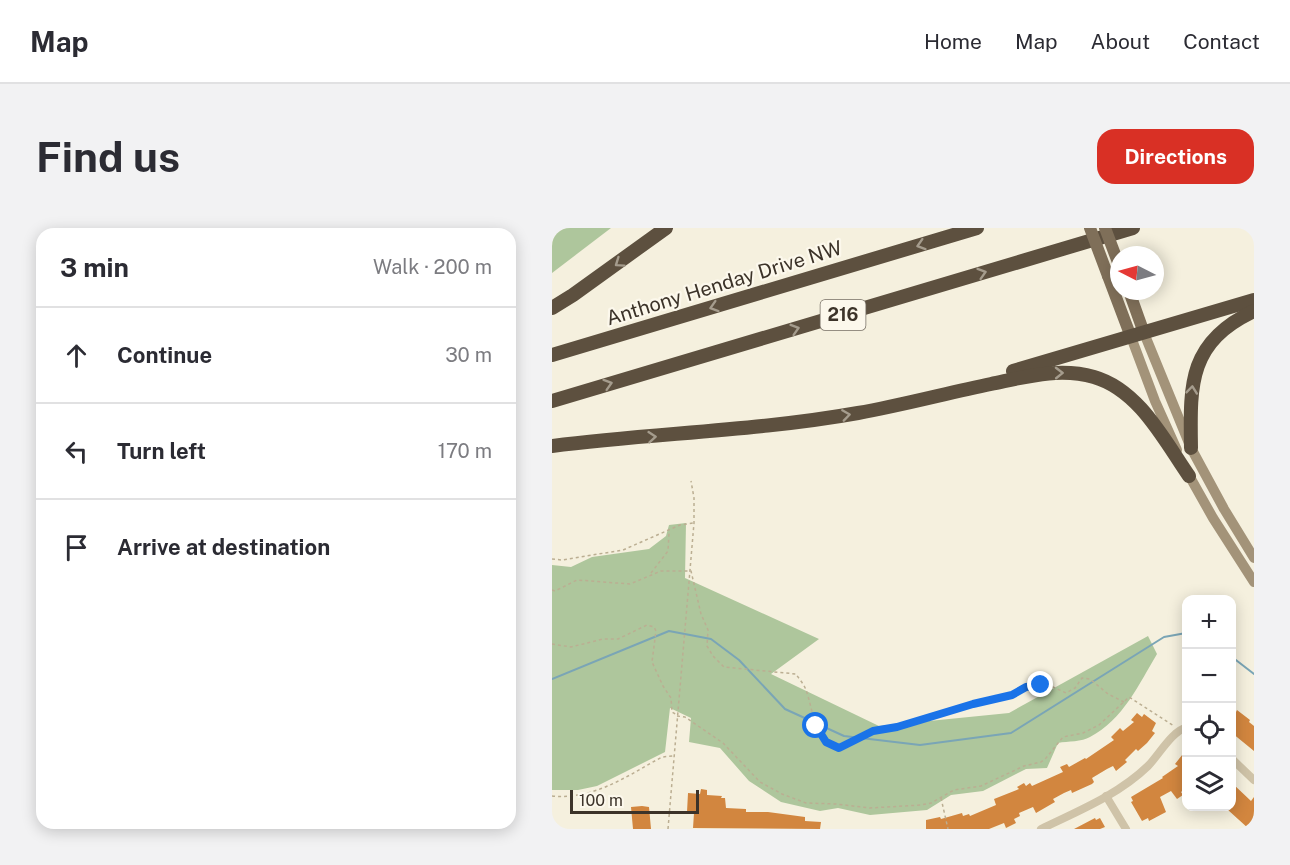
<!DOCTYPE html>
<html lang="en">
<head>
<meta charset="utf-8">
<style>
	:root { --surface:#fff; --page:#f2f2f3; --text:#2b2b33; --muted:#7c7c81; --line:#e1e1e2; --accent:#d93025 }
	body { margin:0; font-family:"Public Sans",sans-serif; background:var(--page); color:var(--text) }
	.controls { position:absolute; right:18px; bottom:18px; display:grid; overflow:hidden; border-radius:12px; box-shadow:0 3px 15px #0003 }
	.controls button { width:54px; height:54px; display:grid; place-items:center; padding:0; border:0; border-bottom:2px solid var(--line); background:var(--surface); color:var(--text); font:30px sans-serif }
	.compass { position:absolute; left:558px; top:18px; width:54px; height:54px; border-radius:50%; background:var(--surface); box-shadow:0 3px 15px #0003; rotate:276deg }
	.scale { position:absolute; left:18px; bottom:15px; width:129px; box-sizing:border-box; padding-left:6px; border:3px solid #3c3329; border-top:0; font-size:16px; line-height:21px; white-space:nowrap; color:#3c3329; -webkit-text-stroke:4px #fcf8ec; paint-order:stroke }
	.stop { position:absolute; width:18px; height:18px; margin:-14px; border:4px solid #1a73e8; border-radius:50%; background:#fff }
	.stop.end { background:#1a73e8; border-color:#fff; box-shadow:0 2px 6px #0008 }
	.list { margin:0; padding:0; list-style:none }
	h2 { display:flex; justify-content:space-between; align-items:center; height:78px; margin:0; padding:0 24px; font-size:26px }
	h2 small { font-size:20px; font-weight:400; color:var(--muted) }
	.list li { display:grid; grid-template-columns:39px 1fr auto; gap:18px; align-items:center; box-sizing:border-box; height:96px; padding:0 24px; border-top:2px solid var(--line) }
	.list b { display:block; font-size:22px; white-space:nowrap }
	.list em { font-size:20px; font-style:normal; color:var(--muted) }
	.icon { flex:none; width:33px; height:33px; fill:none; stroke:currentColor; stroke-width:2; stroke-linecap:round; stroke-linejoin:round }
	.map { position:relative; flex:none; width:702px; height:601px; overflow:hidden; border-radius:18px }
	header { display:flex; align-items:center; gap:36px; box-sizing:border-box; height:84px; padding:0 30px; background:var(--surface); border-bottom:2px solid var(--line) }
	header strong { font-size:28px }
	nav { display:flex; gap:33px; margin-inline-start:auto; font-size:21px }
	.intro { display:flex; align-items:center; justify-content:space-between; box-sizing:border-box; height:144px; padding:0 36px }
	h1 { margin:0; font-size:42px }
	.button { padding:15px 27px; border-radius:18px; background:var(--accent); color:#fff; font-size:21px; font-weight:700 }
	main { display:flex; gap:36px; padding:0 36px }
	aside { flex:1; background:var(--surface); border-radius:18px; box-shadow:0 3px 15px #0003 }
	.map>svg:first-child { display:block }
</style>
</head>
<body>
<header>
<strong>Map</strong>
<nav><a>Home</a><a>Map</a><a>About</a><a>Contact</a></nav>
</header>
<div class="intro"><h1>Find us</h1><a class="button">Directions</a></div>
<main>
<aside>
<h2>3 min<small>Walk · 200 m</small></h2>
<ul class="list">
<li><svg class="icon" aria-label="ahead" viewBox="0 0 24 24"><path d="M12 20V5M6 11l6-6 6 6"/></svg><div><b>Continue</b></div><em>30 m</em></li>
<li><svg class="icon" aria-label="left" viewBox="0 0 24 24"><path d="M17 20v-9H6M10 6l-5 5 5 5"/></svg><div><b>Turn left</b></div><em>170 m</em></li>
<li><svg class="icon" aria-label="arrive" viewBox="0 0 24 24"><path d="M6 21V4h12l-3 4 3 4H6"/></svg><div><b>Arrive at destination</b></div></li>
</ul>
</aside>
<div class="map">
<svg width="702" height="601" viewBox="0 0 702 601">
	<rect width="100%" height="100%" fill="#f5f0de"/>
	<!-- green -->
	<g fill="#aec69c">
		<path d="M 0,0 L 59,0 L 0,45 Z"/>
		<path d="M 134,295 L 133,350 L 267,411 L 219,446 L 327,498 L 457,485 L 596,408 L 605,426 C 587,456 571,492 538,509 C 530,514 516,513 506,515 L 495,540 L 474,541 L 431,563 L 399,567 L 375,582 L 318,587 L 286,580 L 268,583 L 229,574 L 197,553 L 168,520 L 137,514 L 139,490 L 118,480 L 113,524 L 45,558 L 26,562 L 0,562 L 0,337 L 19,339 L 40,329 L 97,321 L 114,308 L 117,297 Z"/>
	</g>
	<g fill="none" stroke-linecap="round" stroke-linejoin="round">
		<!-- stream -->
		<g stroke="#7aa5b6" stroke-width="2">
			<path d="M 680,429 L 702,446"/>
			<path d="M 0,451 L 117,403 L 159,411 L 187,432 L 233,481 L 292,508 L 368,517 L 459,505 L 612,409 L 634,405"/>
		</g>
	</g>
	<!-- building -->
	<g fill="#d2863f">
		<path d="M 680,480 L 684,484 L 685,482 L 698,492 L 697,494 L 702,498 L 702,523 L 680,505 Z"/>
		<path d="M 585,485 L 590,489 L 592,486 L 604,495 L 600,503 L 603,505 L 595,515 L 586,523 L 584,521 L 573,532 L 575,534 L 564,543 L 561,538 L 555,541 L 540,550 L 542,554 L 540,556 L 520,565 L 519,562 L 512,565 L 501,571 L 503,574 L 484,585 L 481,579 L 467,585 L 468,588 L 462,591 L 464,595 L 454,600 L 452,595 L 437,601 L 374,601 L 374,592 L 388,589 L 389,591 L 410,585 L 411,588 L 417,586 L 418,588 L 444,577 L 442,571 L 467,561 L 465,559 L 472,555 L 474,558 L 478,555 L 480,558 L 511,544 L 508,539 L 515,536 L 517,539 L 533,530 L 534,531 L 562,512 L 559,509 L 568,500 L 571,503 L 582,494 L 579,492 Z"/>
		<path d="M 634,522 L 634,560 L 629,564 L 631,567 L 625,571 L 619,563 L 608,569 L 614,584 L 597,593 L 596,590 L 590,593 L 579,574 L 581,573 L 579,569 L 611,550 L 610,549 L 626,538 L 623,536 Z"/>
		<path d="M 680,555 L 699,573 L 702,569 L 702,601 L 697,601 L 676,582 L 680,579 Z"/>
		<path d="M 149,561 L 155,562 L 155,567 L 170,568 L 169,570 L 173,570 L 174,580 L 194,581 L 194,584 L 216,584 L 253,589 L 253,593 L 269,594 L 268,601 L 141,600 L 142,585 L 135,584 L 136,565 L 148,566 Z"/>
		<path d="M 90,578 L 97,579 L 99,601 L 81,601 L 79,579 Z"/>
		<path d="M 543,590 L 544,592 L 548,590 L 553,599 L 548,601 L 522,601 Z"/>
	</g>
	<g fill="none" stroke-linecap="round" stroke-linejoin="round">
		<!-- path -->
		<g stroke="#bbae92" stroke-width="1.5" stroke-dasharray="3 3" stroke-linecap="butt">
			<path d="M 0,331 L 10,332 L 71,322 L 128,297 L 141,295"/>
			<path d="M 99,345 L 116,323 L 117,305"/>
			<path d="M 0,362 L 3,363 L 25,352 L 78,356 L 109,343 L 139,343 L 149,386 L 156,402 L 155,418 L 161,428 L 172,439 L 244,446 C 247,451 252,456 254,462 C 262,484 261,511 287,521 L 321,503 L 345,499 L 421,476 L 460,467 L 474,460 L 497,457 L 514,465 L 523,460 L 530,450 L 538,451 L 556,466 L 572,474"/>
			<path d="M 0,416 L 19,419 L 51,411 L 66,411 L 95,397 L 102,399 L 104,403 L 100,434 L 111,458 L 119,470 L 120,484 L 125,487"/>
			<path d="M 125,488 L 133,489 L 171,515 L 208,554 L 230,566 L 254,575 L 284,576 L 318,580 L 369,577 L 379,575 L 402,562 L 429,558 L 472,538 L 489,534 L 494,530 L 511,509 L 531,505 L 547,497 L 577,469 L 622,498"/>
			<path d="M 0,568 C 42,572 75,548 110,529 L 121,528"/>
			<path d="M 389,570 L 396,601"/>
			<path d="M 116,601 L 142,295 L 142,270 L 139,253"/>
		</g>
		<!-- minor -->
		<g stroke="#cfc3a8" stroke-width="8">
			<path d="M 680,531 L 702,552"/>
			<path d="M 554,568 L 574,601"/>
			<path d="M 489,601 C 526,583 566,567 596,538 C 606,528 621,502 634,500"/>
		</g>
		<!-- secondary -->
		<g stroke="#a39379" stroke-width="10">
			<path d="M 592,105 L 639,220 L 672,281 L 702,330"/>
			<path d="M 579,109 L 603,173 L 625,222"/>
			<path d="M 634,242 L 661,290 L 702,354"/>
		</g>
		<!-- primary -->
		<g stroke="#7f6f59" stroke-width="12">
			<path d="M 556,48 L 579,109"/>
			<path d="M 577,63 L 592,105"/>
		</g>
		<!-- motorway -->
		<g stroke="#5d503f" stroke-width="14">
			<path d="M 0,80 L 21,67 L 114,0"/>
			<path d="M 0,127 L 425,0"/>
			<path d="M 461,143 L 702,72"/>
			<path d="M 0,173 L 581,0"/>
			<path d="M 0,218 C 102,205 205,203 306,185 C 351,177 395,165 439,156 C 473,149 507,139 542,149 C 587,162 612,212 637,248"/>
			<path d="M 639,220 C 638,157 636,114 702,83"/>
		</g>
		<!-- primary-bridge -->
		<g stroke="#7f6f59" stroke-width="12">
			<path d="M 538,0 L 556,48"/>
			<path d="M 553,0 L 567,37"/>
		</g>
	</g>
	<!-- one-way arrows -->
	<defs><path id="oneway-chevron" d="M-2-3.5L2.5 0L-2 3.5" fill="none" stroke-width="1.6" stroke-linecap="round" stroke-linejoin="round" transform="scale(1.5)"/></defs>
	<g stroke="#a59c8d">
		<use href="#oneway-chevron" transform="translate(369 17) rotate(163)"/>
		<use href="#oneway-chevron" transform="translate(67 35) rotate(145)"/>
		<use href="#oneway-chevron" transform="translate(430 45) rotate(-17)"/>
		<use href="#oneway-chevron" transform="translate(162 79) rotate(163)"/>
		<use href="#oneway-chevron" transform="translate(243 101) rotate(-17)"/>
		<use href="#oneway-chevron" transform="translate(507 145) rotate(-1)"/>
		<use href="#oneway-chevron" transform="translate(56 156) rotate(-17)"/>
		<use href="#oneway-chevron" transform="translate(640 162) rotate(-84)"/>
		<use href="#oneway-chevron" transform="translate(294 187) rotate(-8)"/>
		<use href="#oneway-chevron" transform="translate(100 209) rotate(-5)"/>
	</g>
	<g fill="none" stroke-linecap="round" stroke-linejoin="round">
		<!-- route -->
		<path stroke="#1a73e8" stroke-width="8" d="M 264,498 L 274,514 L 287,520 L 321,503 L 345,499 L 421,476 L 460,467 L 474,459 L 489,457"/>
	</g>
	<g text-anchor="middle" stroke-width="4.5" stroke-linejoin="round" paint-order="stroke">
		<!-- shield labels -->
		<rect fill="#fcf8ec" stroke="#766e64" stroke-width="1.5" x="268.5" y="72" width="45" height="30" rx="4.5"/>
		<g font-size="18" font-weight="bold" fill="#3c3329">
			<text x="291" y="93">216</text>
		</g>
		<!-- street labels -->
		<g font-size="20" fill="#3c3329" stroke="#fcf8ec">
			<text transform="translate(172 55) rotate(-17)" y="7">Anthony Henday Drive NW</text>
		</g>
	</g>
</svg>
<div class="controls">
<button>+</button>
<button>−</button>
<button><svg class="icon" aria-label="locate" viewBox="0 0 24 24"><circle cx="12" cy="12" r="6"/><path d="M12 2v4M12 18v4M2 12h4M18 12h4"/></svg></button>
<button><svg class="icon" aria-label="layers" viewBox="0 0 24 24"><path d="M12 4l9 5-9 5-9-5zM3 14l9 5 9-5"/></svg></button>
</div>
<svg class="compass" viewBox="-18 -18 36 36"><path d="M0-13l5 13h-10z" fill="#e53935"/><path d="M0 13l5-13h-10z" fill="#7c7c81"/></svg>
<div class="scale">100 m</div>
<div class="stop" style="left:264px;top:498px"></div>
<div class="stop end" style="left:489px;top:457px"></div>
</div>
</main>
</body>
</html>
